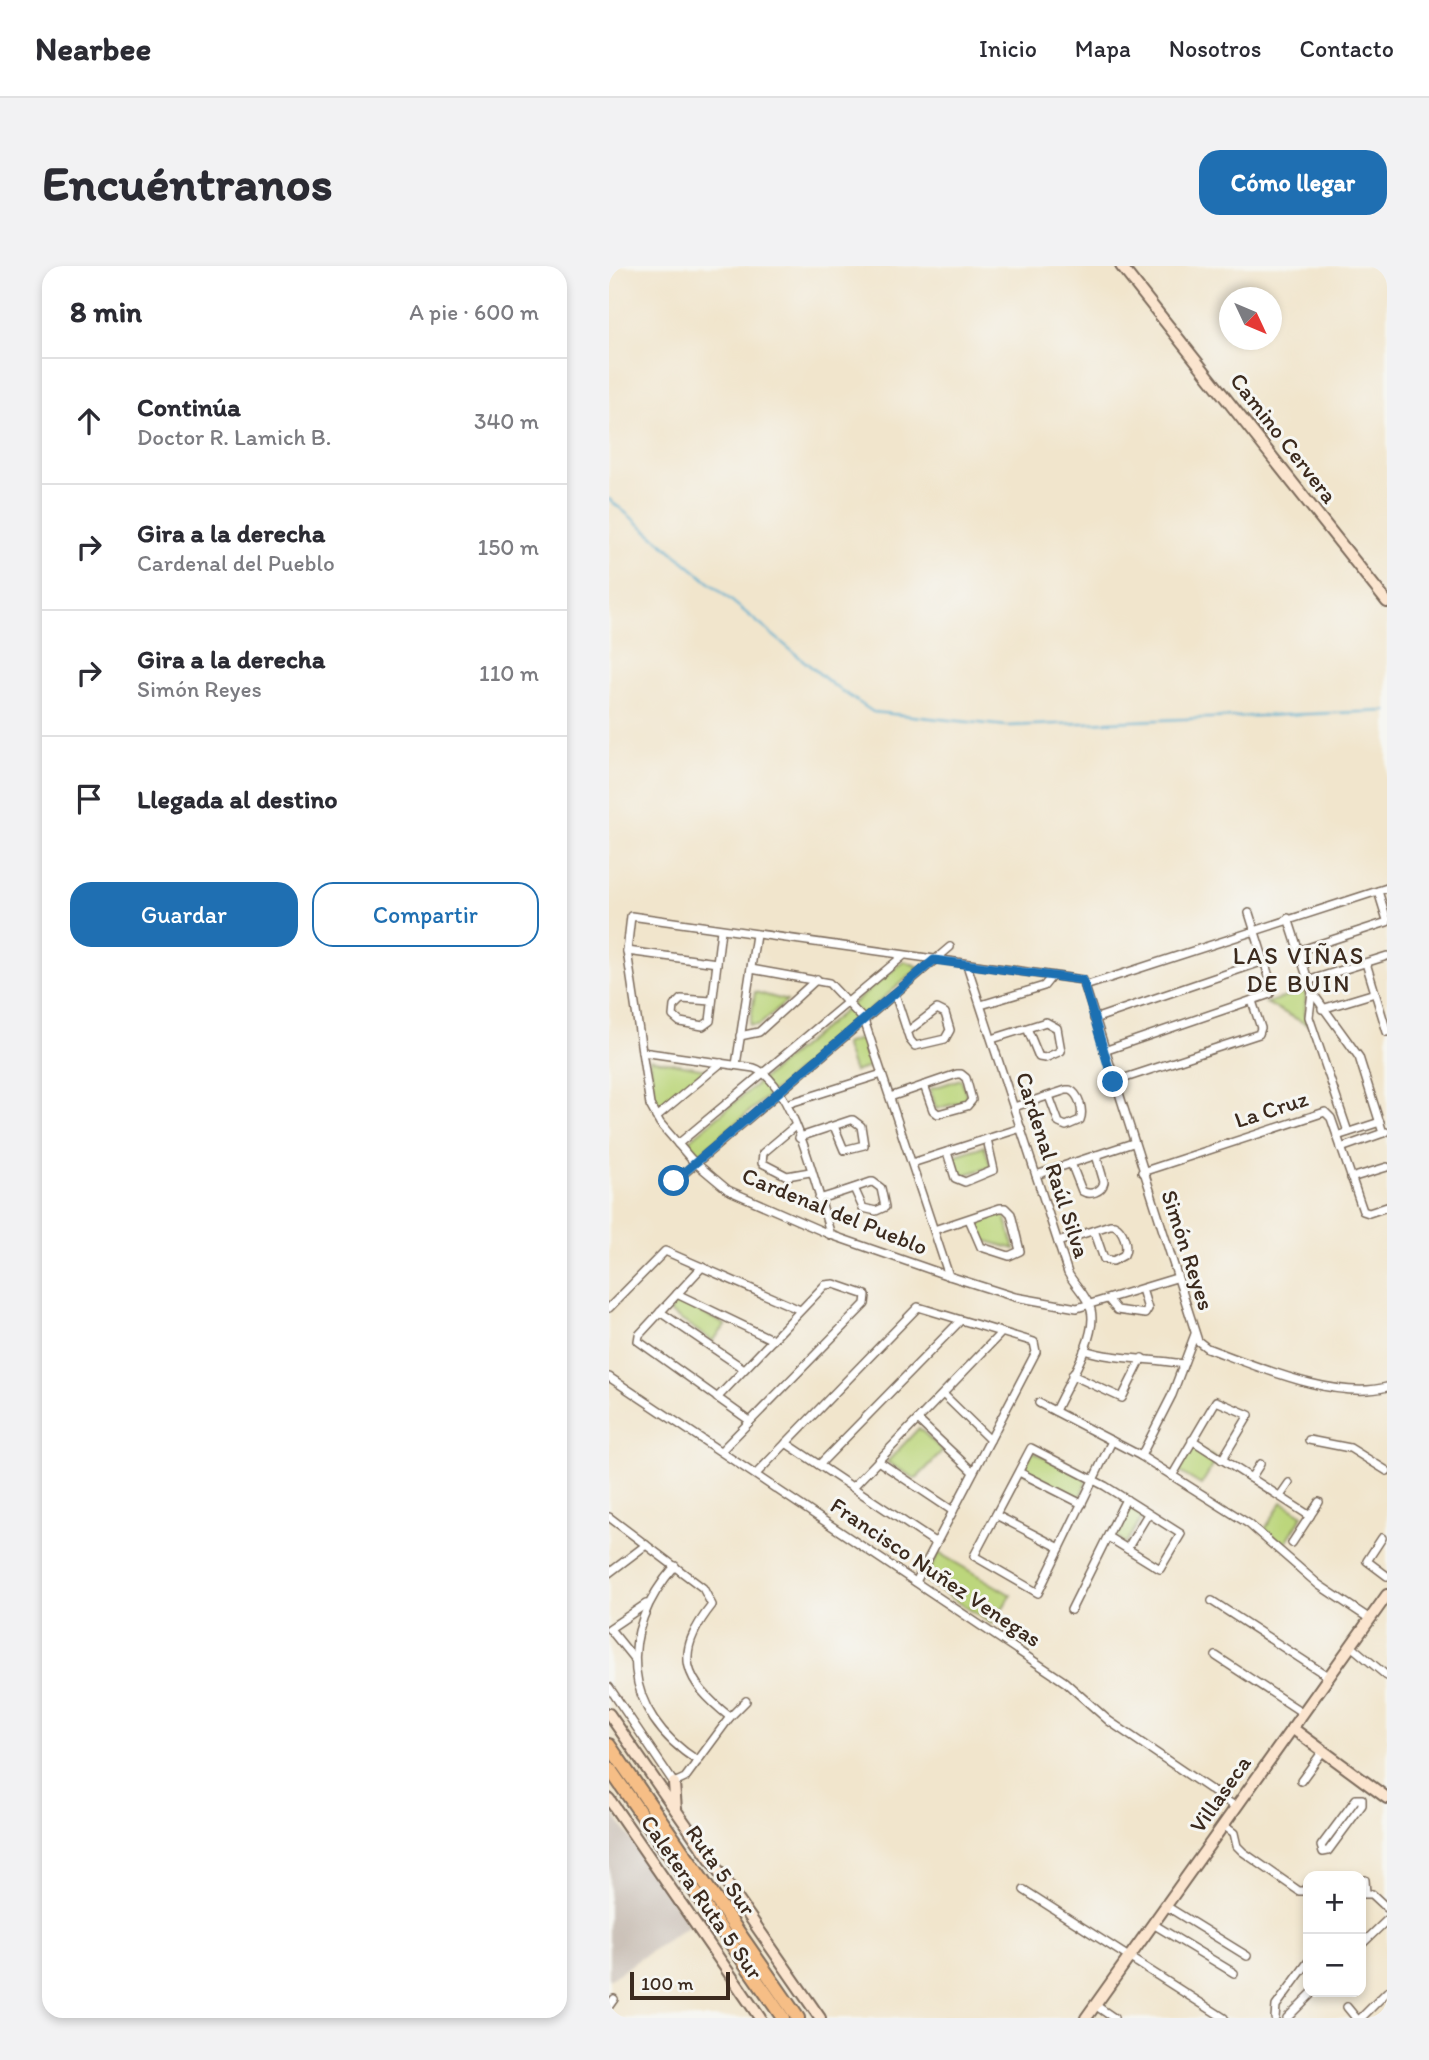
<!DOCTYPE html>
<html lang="es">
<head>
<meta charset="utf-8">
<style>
	:root { --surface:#fff; --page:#f2f2f3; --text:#2b2b33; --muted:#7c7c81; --line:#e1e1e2; --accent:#1f6fb2 }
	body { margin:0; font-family:Itim,sans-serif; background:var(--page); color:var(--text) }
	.controls { position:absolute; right:21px; bottom:21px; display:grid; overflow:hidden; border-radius:14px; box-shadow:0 4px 10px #0003 }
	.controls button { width:63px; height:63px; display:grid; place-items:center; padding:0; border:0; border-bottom:2px solid var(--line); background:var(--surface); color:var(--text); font:35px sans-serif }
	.compass { position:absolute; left:610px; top:21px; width:63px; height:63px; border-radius:50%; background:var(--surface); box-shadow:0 4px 10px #0003; rotate:134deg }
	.scale { position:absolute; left:21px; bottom:18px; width:100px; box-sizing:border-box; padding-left:7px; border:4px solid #3b2a1e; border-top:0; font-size:19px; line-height:24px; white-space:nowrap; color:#3b2a1e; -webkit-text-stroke:5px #f6f6f2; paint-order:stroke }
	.stop { position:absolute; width:21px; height:21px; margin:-16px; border:5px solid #1f6fb2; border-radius:50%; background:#fff }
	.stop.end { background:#1f6fb2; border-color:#fff; box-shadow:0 2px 7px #0008 }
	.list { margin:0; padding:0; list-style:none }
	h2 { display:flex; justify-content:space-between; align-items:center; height:91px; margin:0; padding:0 28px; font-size:30px }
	h2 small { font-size:23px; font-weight:400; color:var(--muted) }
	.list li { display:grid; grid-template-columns:46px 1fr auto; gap:21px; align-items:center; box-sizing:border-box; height:126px; padding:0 28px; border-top:2px solid var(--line) }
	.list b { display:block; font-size:26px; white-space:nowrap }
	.list p { margin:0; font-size:23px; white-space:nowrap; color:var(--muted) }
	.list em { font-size:23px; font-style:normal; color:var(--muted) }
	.actions { display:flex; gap:14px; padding:21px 28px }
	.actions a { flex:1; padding:16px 0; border:2px solid var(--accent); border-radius:21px; text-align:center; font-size:24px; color:var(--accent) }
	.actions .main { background:var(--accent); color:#fff }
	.icon { flex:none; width:38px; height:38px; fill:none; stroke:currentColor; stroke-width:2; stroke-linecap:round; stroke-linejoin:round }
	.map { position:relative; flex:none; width:778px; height:1752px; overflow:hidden; border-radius:21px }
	header { display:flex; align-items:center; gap:42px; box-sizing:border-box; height:98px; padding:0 35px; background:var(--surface); border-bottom:2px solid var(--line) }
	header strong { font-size:33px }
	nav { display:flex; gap:38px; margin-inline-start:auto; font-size:24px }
	.intro { display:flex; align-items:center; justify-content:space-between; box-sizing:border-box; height:168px; padding:0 42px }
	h1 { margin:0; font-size:49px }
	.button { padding:18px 32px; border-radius:21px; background:var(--accent); color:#fff; font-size:24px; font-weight:700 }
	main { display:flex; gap:42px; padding:0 42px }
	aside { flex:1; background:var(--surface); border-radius:21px; box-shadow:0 4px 10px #0003 }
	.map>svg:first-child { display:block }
</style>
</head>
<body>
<header>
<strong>Nearbee</strong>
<nav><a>Inicio</a><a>Mapa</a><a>Nosotros</a><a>Contacto</a></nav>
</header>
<div class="intro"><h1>Encuéntranos</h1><a class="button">Cómo llegar</a></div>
<main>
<aside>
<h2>8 min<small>A pie · 600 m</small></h2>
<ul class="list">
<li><svg class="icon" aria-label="ahead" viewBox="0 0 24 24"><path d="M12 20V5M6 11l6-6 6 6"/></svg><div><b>Continúa</b><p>Doctor R. Lamich B.</p></div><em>340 m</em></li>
<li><svg class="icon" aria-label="right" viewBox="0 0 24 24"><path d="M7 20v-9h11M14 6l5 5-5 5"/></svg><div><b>Gira a la derecha</b><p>Cardenal del Pueblo</p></div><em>150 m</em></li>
<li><svg class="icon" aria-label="right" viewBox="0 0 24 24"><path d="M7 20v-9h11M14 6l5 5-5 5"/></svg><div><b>Gira a la derecha</b><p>Simón Reyes</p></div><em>110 m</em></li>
<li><svg class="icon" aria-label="arrive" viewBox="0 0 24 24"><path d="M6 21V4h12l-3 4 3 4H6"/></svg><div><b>Llegada al destino</b></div></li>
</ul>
<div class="actions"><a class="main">Guardar</a><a>Compartir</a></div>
</aside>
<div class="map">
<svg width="778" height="1752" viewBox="0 0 778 1752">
	<rect width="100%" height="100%" fill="#f6f6f2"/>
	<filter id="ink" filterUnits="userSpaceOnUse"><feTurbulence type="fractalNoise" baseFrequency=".0143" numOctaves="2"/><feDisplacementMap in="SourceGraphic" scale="14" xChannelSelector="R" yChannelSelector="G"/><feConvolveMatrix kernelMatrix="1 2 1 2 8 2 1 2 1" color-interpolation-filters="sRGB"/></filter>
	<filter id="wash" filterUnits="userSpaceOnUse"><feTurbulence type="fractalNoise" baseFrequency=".00686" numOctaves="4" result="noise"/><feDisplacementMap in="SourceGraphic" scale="28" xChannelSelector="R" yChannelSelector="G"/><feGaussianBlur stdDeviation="1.57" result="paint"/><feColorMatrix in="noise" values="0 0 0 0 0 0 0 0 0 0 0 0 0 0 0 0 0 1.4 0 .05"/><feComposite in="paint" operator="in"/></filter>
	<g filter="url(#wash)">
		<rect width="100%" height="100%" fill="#f1e5cc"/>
		<!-- industrial -->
		<path fill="#ccc2b9" d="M 0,1541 L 80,1659 L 0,1714 Z"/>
		<!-- green -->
		<g fill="#bcd67b" stroke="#7c804c" stroke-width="2">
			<path d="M 295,695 L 311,701 L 88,890 L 77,877 Z"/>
			<path d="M 697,725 L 696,749 L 699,759 L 657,737 Z"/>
			<path d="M 146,726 L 178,735 L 150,759 L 141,759 Z"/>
			<path d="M 254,772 L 263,800 L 245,806 L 235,778 Z"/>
			<path d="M 41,793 L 97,803 L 50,841 L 45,833 Z"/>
			<path d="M 352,813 L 359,834 L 327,843 L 321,823 Z"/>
			<path d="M 375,880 L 382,901 L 350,910 L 344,890 Z"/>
			<path d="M 395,947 L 406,983 L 374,974 L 368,955 Z"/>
			<path d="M 69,1035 L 117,1059 L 104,1075 L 60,1046 Z"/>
			<path d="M 310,1162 L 334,1185 L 307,1213 L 278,1196 Z"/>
			<path d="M 585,1180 L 608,1193 L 592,1219 L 569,1205 Z"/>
			<path d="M 423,1185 L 478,1213 L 470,1234 L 414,1206 Z"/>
			<path d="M 673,1236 L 694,1249 L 675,1279 L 656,1263 Z"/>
			<path d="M 520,1240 L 533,1247 L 533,1252 L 516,1278 L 503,1268 Z"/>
			<path d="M 330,1287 L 402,1329 L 383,1358 L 315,1314 Z"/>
		</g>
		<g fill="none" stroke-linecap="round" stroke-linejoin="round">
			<!-- stream -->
			<path stroke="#51a9ce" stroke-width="2" d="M 0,233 L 224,419 L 264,446 L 398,460 L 778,445"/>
		</g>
	</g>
	<g filter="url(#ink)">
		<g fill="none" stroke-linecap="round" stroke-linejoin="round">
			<!-- street casing -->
			<g stroke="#7b6b5b" stroke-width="10">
				<g id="street">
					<path d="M 769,625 L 778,654"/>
					<path d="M 679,652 L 703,726 L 750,791 L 774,867"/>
					<path d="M 18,685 L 108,697"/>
					<path d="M 689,685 L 778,656"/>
					<path d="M 757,697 L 778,766"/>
					<path d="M 358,699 L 459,1007 C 466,1020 478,1029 482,1044 C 489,1071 457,1120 446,1145"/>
					<path d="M 142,703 L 220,717 L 255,754 L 340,1010"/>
					<path d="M 698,715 L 778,690"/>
					<path d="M 476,720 L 778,622"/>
					<path d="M 703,726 L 700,751 L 739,866"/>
					<path d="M 286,728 L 301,774 L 306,780 L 336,773 L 341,764 L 336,747 L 328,743 L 298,766"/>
					<path d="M 103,735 L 72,733 L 65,740 L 64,750 L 71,756 L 94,760 L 101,755 L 112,664"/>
					<path d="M 372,739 L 435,720 L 443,710"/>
					<path d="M 713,743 L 766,727"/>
					<path d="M 485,753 L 655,695"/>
					<path d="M 131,770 L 150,766 L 208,713"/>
					<path d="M 383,773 L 437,756 L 448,762 L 452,785 L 436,792 L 430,791 L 418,762"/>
					<path d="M 495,785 L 661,728 L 663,720 L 640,647"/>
					<path d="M 33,786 L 145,802 C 185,816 209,930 222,969"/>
					<path d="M 127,799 L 147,669"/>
					<path d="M 504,816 L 650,768 L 652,762 L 643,735"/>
					<path d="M 281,831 L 348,808 L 352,808 L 357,812 L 363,834 L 358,840 L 329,848 L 324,844 L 315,819"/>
					<path d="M 178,838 L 273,808"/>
					<path d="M 405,841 L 457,824 L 461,824 C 470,828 475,845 471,854 L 457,860 L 450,857 L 440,830"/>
					<path d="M 47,851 L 112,797"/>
					<path d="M 186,860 L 154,887 L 153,897 L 178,910 L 201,906"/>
					<path d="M 728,870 L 771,856"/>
					<path d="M 190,872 L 194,870 L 242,854 L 244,854 L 252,860 L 255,879 L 235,884 L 225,860"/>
					<path d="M 69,878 L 294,690"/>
					<path d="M 732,882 L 777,866"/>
					<path d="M 338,886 L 346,912 L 356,916 L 385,904 L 378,873"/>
					<path d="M 303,897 L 412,862"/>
					<path d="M 462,897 L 473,925 C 481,930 493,926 495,916 L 487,889"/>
					<path d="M 533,906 L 716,846 L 722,852 L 754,945 L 760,947 L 778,941"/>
					<path d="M 427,909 L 524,877"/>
					<path d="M 742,912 L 778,901"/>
					<path d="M 65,916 L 341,681"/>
					<path d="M 210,933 C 227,928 245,922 262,916 L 264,916 L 272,922 L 276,941 L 267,945 L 254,942 L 245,922"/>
					<path d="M 325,964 L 391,942 L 396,942 L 402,948 L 411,985 L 400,990 L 372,981 L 360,953"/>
					<path d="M 449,976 L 501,959 L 505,959 C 514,963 520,980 515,989 L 504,995 L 495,993 L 485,964"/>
					<path d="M 93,1001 L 30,1069 L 29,1075 L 141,1155"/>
					<path d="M 567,1012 L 468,1042 L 406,1031 L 340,1010 L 222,969 L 119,924 L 82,893 L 51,857 L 41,839 L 18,685 L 22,650 L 474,714 L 589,1075 L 598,1082 C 648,1100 726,1135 778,1121"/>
					<path d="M 68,1028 L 164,1074"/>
					<path d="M 500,1034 L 508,1044 L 536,1048 L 539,1043 L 533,1023"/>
					<path d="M 0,1042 L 56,985 L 191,1044"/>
					<path d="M 51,1046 L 135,1103"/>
					<path d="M 475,1084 C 507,1094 541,1092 574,1098"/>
					<path d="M 463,1109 L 513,1132 L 533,1092"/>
					<path d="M 0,1111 L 456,1416 L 500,1455 L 627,1541"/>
					<path d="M 334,1128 L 381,1174"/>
					<path d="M 108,1132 L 216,1019 L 225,1018 L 257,1029 L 256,1038 L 112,1185"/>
					<path d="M 430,1137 L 532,1190 L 640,1258 L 710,1319 L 761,1353"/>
					<path d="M 309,1154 L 364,1206"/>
					<path d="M 583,1174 L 701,1250"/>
					<path d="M 700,1174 L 741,1182 L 778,1205"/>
					<path d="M 177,1177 L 327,1277"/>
					<path d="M 532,1190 L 563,1129 L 586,1068"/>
					<path d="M 269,1195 L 344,1245"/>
					<path d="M 210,1199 L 350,1056"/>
					<path d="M 410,1206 L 473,1238"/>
					<path d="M 147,1208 L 309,1041 L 425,1076 L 427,1086 L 307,1316"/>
					<path d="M 563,1210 L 607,1135 L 640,1149 L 613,1194"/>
					<path d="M 642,1212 L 651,1198"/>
					<path d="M 244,1221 L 391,1068"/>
					<path d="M 671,1230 L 680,1217"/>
					<path d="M 387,1249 L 451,1282"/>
					<path d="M 0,1251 L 94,1322 L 103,1339 C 63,1389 75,1414 121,1451"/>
					<path d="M 499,1271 L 551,1303 L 572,1268 L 496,1220 L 422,1182 L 365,1290 L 429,1327 L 503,1175"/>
					<path d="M 773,1272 L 758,1295 L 778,1310"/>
					<path d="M 683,1277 L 710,1236"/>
					<path d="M 518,1283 L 539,1248"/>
					<path d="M 66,1300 C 8,1366 12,1446 89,1495"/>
					<path d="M 0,1307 L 37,1279"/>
					<path d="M 603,1335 L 720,1411"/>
					<path d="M 462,1344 L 517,1233"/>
					<path d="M 0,1363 L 37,1338"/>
					<path d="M 1,1363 L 26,1394"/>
					<path d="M 742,1380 L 778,1410"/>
					<path d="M 607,1390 L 694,1447"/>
					<path d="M 0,1421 L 65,1517 L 76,1512 L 121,1451 L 137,1435"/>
					<path d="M 692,1515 L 714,1485"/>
					<path d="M 747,1533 L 753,1533 L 753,1539 L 719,1585 L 714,1586 L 712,1580 Z"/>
					<path d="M 614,1559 L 625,1567 L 628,1580 L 634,1586 L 690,1625 L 695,1625 L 699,1621"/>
					<path d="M 756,1614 L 757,1627"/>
					<path d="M 415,1624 L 615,1752"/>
					<path d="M 752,1628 L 763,1628 L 778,1642"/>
					<path d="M 557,1640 L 638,1690"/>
					<path d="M 544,1658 L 625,1707"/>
					<path d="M 752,1679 L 778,1654"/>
					<path d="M 486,1739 L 505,1752"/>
					<path d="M 0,1740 L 5,1733"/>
					<path d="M 738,1741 L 747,1752"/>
					<path d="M 666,1752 L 667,1740 L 699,1696"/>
					<path d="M 678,1752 L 704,1726"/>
					<path d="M 752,1752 L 778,1726"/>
				</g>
			</g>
			<!-- secondary casing -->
			<g stroke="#7b6b5b" stroke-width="14">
				<g id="secondary">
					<path d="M 512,0 L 778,336"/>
					<path d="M 0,1448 L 211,1752"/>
					<path d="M 683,1462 L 778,1532"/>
					<path d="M 65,1517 L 67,1544"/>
					<path d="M 0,1533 L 151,1752"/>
					<path d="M 477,1752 L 778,1329"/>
				</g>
			</g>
			<!-- highway casing -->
			<g stroke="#7b6b5b" stroke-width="16">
				<g id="highway">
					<path d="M 0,1479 L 189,1752"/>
					<path d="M 0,1502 L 174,1752"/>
				</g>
			</g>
			<!-- street -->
			<use href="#street" stroke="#fff" stroke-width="7"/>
			<!-- secondary -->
			<use href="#secondary" stroke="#fbe5cf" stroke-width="10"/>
			<!-- highway -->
			<use href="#highway" stroke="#f6be86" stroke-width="12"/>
		</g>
	</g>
	<g fill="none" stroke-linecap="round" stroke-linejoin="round" filter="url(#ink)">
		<!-- route -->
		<path stroke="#1f6fb2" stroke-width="9" d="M 65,915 L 325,694 L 474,714 L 504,816"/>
	</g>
	<g text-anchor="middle" stroke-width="6" stroke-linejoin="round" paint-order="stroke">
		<!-- street labels -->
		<g font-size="23" fill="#3b2a1e" stroke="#f6f6f2">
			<text transform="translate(675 172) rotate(52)" y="8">Camino Cervera</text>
			<text transform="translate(662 843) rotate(-18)" y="8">La Cruz</text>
			<text transform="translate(444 899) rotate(72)" y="8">Cardenal Raúl Silva</text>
			<text transform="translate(226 945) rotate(22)" y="8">Cardenal del Pueblo</text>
			<text transform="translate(579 984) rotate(72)" y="8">Simón Reyes</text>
			<text transform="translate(327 1306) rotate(34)" y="8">Francisco Nuñez Venegas</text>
			<text transform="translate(611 1528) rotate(-55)" y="8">Villaseca</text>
			<text transform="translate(112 1604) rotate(55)" y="8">Ruta 5 Sur</text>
			<text transform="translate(93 1631) rotate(55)" y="8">Caletera Ruta 5 Sur</text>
		</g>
		<!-- neighbourhood labels -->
		<g font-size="24" letter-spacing="2" fill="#3b2a1e" stroke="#f6f6f2">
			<text x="690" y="698">LAS VIÑAS<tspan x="690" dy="28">DE BUIN</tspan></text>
		</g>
	</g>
</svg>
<div class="controls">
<button>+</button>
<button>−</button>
</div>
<svg class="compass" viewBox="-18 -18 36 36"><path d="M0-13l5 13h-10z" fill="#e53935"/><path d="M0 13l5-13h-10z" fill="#7c7c81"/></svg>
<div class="scale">100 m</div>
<div class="stop" style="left:65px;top:915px"></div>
<div class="stop end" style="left:504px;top:816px"></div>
</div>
</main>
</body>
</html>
